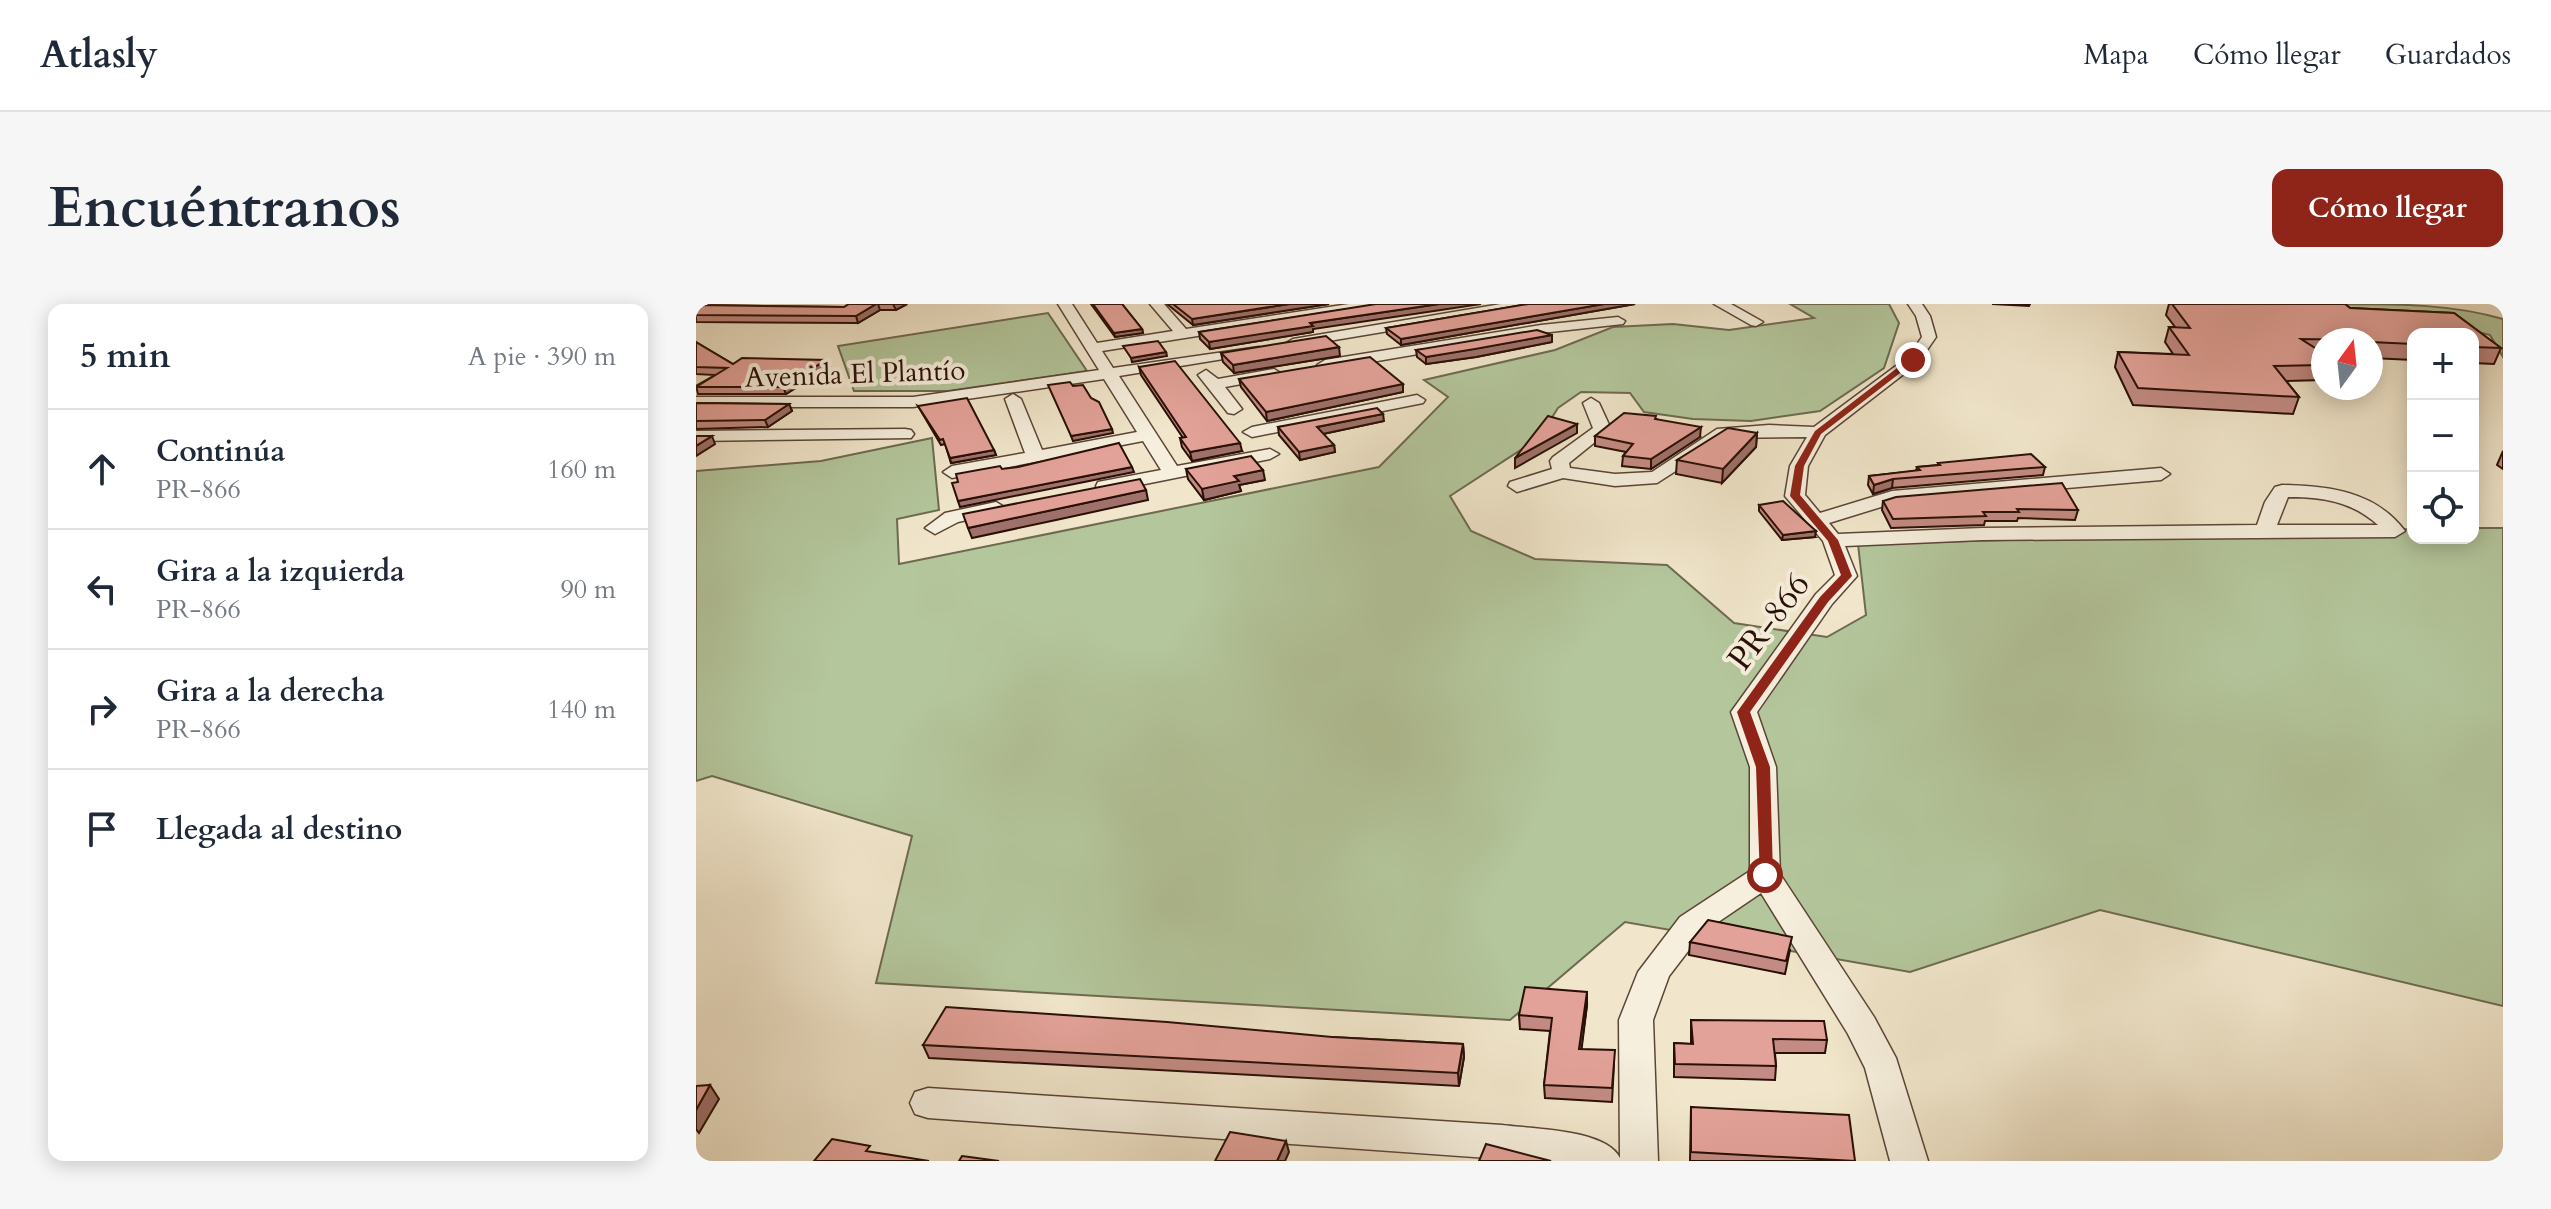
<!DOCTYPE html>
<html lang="es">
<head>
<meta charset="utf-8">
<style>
	:root { --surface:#fff; --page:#f6f6f7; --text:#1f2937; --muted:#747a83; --line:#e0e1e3; --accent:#8f2418 }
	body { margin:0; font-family:Cardo,serif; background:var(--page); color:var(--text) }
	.controls { position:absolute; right:24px; top:24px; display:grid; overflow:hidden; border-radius:16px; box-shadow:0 4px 20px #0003 }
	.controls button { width:72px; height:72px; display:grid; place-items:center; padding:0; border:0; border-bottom:2px solid var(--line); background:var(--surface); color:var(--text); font:40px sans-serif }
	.compass { position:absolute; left:1615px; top:24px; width:72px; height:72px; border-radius:50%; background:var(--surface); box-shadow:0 4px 20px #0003; rotate:15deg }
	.stop { position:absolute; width:24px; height:24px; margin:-18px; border:6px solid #8f2418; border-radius:50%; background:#fff }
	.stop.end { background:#8f2418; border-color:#fff; box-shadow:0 2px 8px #0008 }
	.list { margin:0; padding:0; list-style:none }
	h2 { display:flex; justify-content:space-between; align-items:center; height:104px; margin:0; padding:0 32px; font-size:34px }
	h2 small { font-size:26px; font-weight:400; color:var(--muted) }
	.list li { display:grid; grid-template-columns:52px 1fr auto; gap:24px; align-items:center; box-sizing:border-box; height:120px; padding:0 32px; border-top:2px solid var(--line) }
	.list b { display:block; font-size:30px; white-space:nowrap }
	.list p { margin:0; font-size:26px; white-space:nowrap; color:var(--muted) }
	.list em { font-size:26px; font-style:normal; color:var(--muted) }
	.icon { flex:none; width:44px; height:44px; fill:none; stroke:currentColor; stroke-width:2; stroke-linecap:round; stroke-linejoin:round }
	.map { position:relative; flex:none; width:1807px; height:857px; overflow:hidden; border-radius:16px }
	header { display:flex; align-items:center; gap:48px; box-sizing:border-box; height:112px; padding:0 40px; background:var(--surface); border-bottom:2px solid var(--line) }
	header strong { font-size:38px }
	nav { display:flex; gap:44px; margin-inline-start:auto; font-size:28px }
	.intro { display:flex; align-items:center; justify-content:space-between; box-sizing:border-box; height:192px; padding:0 48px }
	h1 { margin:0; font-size:56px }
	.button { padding:20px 36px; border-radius:16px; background:var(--accent); color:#fff; font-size:28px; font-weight:700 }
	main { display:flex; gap:48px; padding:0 48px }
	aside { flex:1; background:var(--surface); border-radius:16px; box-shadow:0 4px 20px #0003 }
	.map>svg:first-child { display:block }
</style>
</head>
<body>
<header>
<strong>Atlasly</strong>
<nav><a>Mapa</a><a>Cómo llegar</a><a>Guardados</a></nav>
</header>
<div class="intro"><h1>Encuéntranos</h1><a class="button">Cómo llegar</a></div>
<main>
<aside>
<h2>5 min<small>A pie · 390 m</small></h2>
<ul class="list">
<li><svg class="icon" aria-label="ahead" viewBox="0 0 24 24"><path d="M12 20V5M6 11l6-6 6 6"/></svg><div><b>Continúa</b><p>PR-866</p></div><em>160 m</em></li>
<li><svg class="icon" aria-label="left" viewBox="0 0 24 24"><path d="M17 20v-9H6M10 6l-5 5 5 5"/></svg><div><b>Gira a la izquierda</b><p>PR-866</p></div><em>90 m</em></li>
<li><svg class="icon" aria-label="right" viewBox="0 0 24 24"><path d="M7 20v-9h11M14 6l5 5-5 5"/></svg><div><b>Gira a la derecha</b><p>PR-866</p></div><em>140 m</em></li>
<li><svg class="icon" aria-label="arrive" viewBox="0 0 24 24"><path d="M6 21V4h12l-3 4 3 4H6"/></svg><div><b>Llegada al destino</b></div></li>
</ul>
</aside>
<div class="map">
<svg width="1807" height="857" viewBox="0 0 1807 857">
	<rect width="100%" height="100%" fill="#f1e6cb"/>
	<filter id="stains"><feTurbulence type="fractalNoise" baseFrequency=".0025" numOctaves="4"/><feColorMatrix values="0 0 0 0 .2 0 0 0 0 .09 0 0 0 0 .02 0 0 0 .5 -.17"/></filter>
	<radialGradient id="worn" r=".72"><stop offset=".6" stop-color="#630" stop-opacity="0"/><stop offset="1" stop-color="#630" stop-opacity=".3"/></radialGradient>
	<!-- green -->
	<g fill="#b4c69c" stroke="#6e6a51" stroke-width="2">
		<path d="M 1094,0 L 1193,0 L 1203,19 L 1188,64 L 1124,107 L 1055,117 L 997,115 L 948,108 L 934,89 L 885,88 L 862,104 L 843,134 L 754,192 L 775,227 L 839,255 L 971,261 L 1038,319 L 1131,333 L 1170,311 L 1162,240 L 1717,225 L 1717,234 L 1777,234 L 1777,224 L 1807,224 L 1807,702 L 1404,606 L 1214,668 L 929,618 L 814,716 L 180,679 L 216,532 L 16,472 L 0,477 L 0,167 L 125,157 L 236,134 L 243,206 L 201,215 L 203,260 L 683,163 L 752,93 L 728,76 L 859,46 L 917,23 L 977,20 L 1033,26 L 1118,14 Z"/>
		<path d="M 1647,0 C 1702,0 1755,0 1807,15 L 1807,53 L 1794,31 L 1752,20 L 1655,8 Z"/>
		<path d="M 352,9 L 391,67 L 252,87 L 158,87 L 142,42 Z"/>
	</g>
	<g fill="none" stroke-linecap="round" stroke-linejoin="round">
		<!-- minor casing -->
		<g stroke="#5b4537" stroke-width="3">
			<g id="minor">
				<path d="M 0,0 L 154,0 L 157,3 L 150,7 L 0,5 Z"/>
				<path d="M 362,0 L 376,0 L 401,39 L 477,27 L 454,0 L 468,0 L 490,25 L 653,0 L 686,0 L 679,4 L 406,47 L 417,64 L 563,43 L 565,46 L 558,50 L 423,72 L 481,162 L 574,145 L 583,150 L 574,155 L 409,188 L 402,186 L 400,182 L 402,178 L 465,166 L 447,137 L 256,174 L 247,168 L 256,162 L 329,149 L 309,95 L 317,90 L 325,95 L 346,146 L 441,128 L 408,75 L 217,103 L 0,103 L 0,93 L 217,93 L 403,66 Z"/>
				<path d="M 805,0 L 837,0 L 830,4 L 597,43 L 590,39 L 597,35 Z"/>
				<path d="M 1018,0 L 1035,0 L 1067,18 L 1060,22 L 1055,21 Z"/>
				<path d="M 1212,0 L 1226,0 L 1234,12 L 1240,33 L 1222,59 L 1129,131 L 1112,162 L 1109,191 L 1124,209 L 1196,187 L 1465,164 L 1474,170 L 1465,176 L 1198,199 L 1133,219 L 1142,230 L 1286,224 L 1561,221 L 1569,198 L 1579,183 L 1586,181 C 1633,182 1679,187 1709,227 L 1699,233 L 1286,236 L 1149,242 L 1161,272 L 1136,300 L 1061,408 L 1080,463 L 1084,570 L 1178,713 L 1200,754 L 1232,857 L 1194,857 L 1169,764 L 1152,730 L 1065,589 L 1006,629 L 973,672 L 957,716 L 962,857 L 835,857 L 232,814 L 219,810 L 214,799 L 219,788 L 232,784 L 806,821 C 836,825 910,825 924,854 L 923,716 L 942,668 L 984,613 L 1054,567 L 1054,463 L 1035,408 L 1120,290 L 1139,271 L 1127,237 L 1089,192 L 1094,162 L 1111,133 L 1031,134 L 961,179 L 919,182 L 867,174 L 821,188 L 812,182 L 814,178 L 856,165 L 854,157 L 857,153 L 897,124 L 887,99 L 895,94 L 903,99 L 915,125 L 873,159 L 874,164 L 919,170 L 956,168 L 1021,125 L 1073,121 L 1118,123 L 1212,53 L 1226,33 L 1220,12 ZM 1592,193 C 1627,193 1655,197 1682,221 L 1581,221 Z"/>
				<path d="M 922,13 L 929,17 L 927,20 L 845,29 L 629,66 L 621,61 L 629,56 L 845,21 Z"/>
				<path d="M 578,65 L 586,70 L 584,73 L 529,83 L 546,105 L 538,110 L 532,109 L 502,71 L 510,66 L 522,75 Z"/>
				<path d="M 721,91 L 729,96 L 727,99 L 556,133 L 547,128 L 556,123 Z"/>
				<path d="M 209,125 L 215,126 L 218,130 L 215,134 L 0,137 L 0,127 Z"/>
				<path d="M 300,198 L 310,204 L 307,208 L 262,218 L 239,230 L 229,224 L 249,209 Z"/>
			</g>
		</g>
		<!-- minor -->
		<use href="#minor" fill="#f6efdd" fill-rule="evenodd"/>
	</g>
	<!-- wall -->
	<g fill="#c38b84" stroke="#290f06" stroke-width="2">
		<path d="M 153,0 L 211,0 L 200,6 L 184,6 L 162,19 L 0,18 L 0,1 L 148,3 Z"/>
		<path d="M 395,0 L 426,0 L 446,25 L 447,29 L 419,33 Z"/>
		<path d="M 471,0 L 633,0 L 497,21 Z"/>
		<path d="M 832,0 L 939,0 L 705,41 L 691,30 L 690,24 Z"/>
		<path d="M 1296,0 L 1334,0 L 1333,2 Z"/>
		<path d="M 1473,0 L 1649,0 L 1654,4 L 1758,9 L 1805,44 L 1798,60 L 1777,59 L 1777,30 L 1717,30 L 1717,56 L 1675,54 L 1675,36 L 1627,36 L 1627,76 L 1590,77 L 1603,93 L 1597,110 L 1437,101 L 1419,63 L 1422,48 L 1477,50 L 1469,38 L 1473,23 L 1479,23 L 1470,11 Z"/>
		<path d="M 679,1 L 617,25 L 617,28 L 514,45 L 504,35 L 503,28 Z"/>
		<path d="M 0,38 L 37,60 L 133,63 L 90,90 L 2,90 L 0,82 L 19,71 L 0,70 Z"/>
		<path d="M 856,38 L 780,53 L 730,60 L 721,53 L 720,46 Z"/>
		<path d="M 525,49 L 644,52 L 538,69 L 527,58 Z"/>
		<path d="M 443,63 L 546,147 L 496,157 L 486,143 L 484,134 L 487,134 L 445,71 Z"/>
		<path d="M 543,75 L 707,80 L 707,88 L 571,117 L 545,83 Z"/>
		<path d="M 0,99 L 93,100 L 96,107 L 72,123 L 0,125 Z"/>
		<path d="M 222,102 L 298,146 L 300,151 L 255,159 L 249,140 L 245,141 Z"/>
		<path d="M 960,115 L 1004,133 L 955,165 L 926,162 L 927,152 L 930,148 L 899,142 L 899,132 Z"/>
		<path d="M 688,117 L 627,130 L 638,141 L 639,148 L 604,156 L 583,131 L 582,123 Z"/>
		<path d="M 1061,129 L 1060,143 L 1026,179 L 980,170 L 981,156 Z"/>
		<path d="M 1807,147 L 1807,165 L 1801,161 Z"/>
		<path d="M 1242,159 L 1349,163 L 1347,171 L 1196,184 L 1177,190 L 1172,181 L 1173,172 L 1220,167 L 1221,163 L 1242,161 Z"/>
		<path d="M 490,165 L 569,176 L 543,181 L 545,187 L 508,196 L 492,175 Z"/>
		<path d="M 1187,197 L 1382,206 L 1379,216 L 1322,214 L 1321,217 L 1289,217 L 1288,221 L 1195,224 L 1186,206 Z"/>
		<path d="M 1063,201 L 1119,233 L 1086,236 L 1063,207 Z"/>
		<path d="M 994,638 L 1094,646 L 1089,670 L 993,651 Z"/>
		<path d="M 891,701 L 885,745 L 918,760 L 916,798 L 849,794 L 848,781 L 854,727 L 824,725 L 823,711 Z"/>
		<path d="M 995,716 L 1131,736 L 1129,749 L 1079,749 L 1080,762 L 1079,776 L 978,773 L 978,739 L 995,740 Z"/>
		<path d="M 636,733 L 767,740 L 768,753 L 763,782 L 233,754 L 227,741 Z"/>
		<path d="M 995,803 L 1159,857 L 994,857 Z"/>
	</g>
	<!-- shaded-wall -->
	<g fill="#9f716b" stroke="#290f06" stroke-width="2">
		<path d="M 180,0 L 182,0 L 184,6 L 162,19 L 160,12 Z"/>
		<path d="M 197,0 L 211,0 L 200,6 Z"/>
		<path d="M 593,0 L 633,0 L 497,21 L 496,15 Z"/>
		<path d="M 743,0 L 785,0 L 617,25 L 617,28 L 514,45 L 513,38 L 614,19 Z"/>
		<path d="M 908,0 L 939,0 L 705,41 L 705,35 Z"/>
		<path d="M 446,25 L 447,29 L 419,33 L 418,29 Z"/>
		<path d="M 856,31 L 856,38 L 780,53 L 730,60 L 730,53 Z"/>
		<path d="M 643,43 L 644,52 L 538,69 L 537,61 Z"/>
		<path d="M 470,48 L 471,52 L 436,58 L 435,54 Z"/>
		<path d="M 130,56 L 133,63 L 90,90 L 87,83 Z"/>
		<path d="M 707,80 L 707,88 L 571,117 L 570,108 Z"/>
		<path d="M 93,100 L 96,107 L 72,123 L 69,116 Z"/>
		<path d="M 687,110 L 688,117 L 622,131 L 621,123 Z"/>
		<path d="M 881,120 L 881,129 L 819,164 L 819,154 Z"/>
		<path d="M 1005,123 L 1004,133 L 955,165 L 955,155 Z"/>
		<path d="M 416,125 L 417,129 L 377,137 L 375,132 Z"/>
		<path d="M 1061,129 L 1060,143 L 1026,179 L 1027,165 Z"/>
		<path d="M 16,132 L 19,140 L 0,152 L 0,142 Z"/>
		<path d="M 544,139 L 546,147 L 496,157 L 494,148 Z"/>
		<path d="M 638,141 L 639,148 L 604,156 L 603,148 Z"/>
		<path d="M 298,146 L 300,151 L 255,159 L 254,154 Z"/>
		<path d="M 436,163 L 438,168 L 264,203 L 262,197 Z"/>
		<path d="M 567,166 L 569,176 L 543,181 L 545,187 L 508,196 L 506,185 L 538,172 Z"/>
		<path d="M 1197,175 L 1196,184 L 1177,190 L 1178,181 Z"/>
		<path d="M 450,186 L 452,196 L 360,216 L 276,234 L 272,224 Z"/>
		<path d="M 1120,227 L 1119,233 L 1086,236 L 1087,231 Z"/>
		<path d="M 891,688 L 891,701 L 884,758 L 883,745 Z"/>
		<path d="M 767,740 L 768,753 L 763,782 L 762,769 Z"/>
		<path d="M 14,781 L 23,795 L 3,829 L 0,825 L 0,806 Z"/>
		<path d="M 590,837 L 593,848 L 589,857 L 581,857 Z"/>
	</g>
	<!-- building -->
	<g fill="#e3a299" stroke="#290f06" stroke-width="2">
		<path d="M 153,0 L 180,0 L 160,12 L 0,11 L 0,1 L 148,3 Z"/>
		<path d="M 397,0 L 426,0 L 446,25 L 418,29 Z"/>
		<path d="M 477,0 L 593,0 L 496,15 Z"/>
		<path d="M 680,0 L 743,0 L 614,19 L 617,22 L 513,38 L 503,28 Z"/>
		<path d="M 832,0 L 908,0 L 705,35 L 690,24 Z"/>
		<path d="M 1476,0 L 1649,0 L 1654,4 L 1758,9 L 1805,44 L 1777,43 L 1777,30 L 1717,30 L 1717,40 L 1675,38 L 1675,36 L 1605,35 L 1627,49 L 1627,61 L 1578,62 L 1603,93 L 1442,84 L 1422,48 L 1493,51 L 1473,23 L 1494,24 Z"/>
		<path d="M 841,26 L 856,31 L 779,45 L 730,53 L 720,46 Z"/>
		<path d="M 630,32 L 643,43 L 537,61 L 525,49 Z"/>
		<path d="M 462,37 L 470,48 L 435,54 L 427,42 Z"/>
		<path d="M 0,38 L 37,60 L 46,54 L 130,56 L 87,83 L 0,83 L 31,64 L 0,63 Z"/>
		<path d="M 674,53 L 707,80 L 570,108 L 543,75 Z"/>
		<path d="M 479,57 L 544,139 L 494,148 L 484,134 L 490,133 L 443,63 Z"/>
		<path d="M 374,78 L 377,82 L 387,81 L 395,94 L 403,98 L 416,125 L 375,132 L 352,81 Z"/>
		<path d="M 271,94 L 298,146 L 254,154 L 247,135 L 244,136 L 222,102 Z"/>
		<path d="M 0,99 L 93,100 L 69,116 L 0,117 Z"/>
		<path d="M 681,104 L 687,110 L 621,123 L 638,141 L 603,148 L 582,123 Z"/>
		<path d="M 928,109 L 960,112 L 959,115 L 1005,123 L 955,155 L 927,152 L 937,140 L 899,132 Z"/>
		<path d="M 852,112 L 881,120 L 819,154 Z"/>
		<path d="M 1032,124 L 1061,129 L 1027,165 L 981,156 Z"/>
		<path d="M 0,132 L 16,132 L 0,142 Z"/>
		<path d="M 423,139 L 436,163 L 262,197 L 256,179 L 262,178 L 260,170 L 304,162 L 306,165 L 322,163 Z"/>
		<path d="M 1335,150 L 1349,163 L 1197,175 L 1178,181 L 1173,172 L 1224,166 L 1221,163 L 1244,161 L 1242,159 Z"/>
		<path d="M 555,152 L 567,166 L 538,172 L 543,177 L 506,185 L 490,165 Z"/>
		<path d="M 444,175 L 450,186 L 272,224 L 267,210 Z"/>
		<path d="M 1366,179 L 1382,206 L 1321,205 L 1323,208 L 1287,208 L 1290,212 L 1197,215 L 1187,197 L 1200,193 Z"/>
		<path d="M 1087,197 L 1120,227 L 1087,231 L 1063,201 Z"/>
		<path d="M 1012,616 L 1096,633 L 1090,657 L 994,638 Z"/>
		<path d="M 829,683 L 891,688 L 883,745 L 919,746 L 916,784 L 848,781 L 856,714 L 823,711 Z"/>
		<path d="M 250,703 L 471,718 L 636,733 L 767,740 L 762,769 L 227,741 Z"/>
		<path d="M 995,716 L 1128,717 L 1131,736 L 1077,735 L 1080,762 L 979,760 L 978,739 L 997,740 Z"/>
		<path d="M 14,781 L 0,806 L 0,782 Z"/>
		<path d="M 995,803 L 1153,811 L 1159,857 L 995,848 Z"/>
		<path d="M 534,828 L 590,837 L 581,857 L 519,857 Z"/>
		<path d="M 136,835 L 174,842 L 170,847 L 233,857 L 118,857 Z"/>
		<path d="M 790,840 L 855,857 L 783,857 Z"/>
		<path d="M 266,852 L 303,857 L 263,857 Z"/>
	</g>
	<!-- route -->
	<path fill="#8f2418" d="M 1214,54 L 1221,56 L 1125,130 L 1108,162 L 1104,191 L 1142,236 L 1156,272 L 1132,298 L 1054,408 L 1074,463 L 1077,571 L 1075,575 L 1064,575 L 1060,463 L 1041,408 L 1124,293 L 1145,271 L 1132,237 L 1094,192 L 1099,162 L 1119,127 Z"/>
	<g text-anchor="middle" stroke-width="8" stroke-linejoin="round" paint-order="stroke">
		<!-- far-street labels -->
		<g font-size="28" fill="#290f06" stroke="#f6efdd">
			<text transform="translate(159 69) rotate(-2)" y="10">Avenida El Plantío</text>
		</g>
		<!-- street labels -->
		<g font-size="34" fill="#290f06" stroke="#f6efdd">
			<text transform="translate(1072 317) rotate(-53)" y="12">PR-866</text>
		</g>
	</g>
	<rect width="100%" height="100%" filter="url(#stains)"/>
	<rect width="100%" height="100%" fill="url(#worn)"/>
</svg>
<div class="controls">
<button>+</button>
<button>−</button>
<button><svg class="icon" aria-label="locate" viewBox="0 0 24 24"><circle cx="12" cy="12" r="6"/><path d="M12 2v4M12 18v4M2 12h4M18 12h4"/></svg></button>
</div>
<svg class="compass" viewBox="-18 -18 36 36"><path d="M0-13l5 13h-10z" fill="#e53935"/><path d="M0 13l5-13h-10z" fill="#747a83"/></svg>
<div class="stop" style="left:1069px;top:571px"></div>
<div class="stop end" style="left:1217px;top:56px"></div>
</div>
</main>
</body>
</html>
